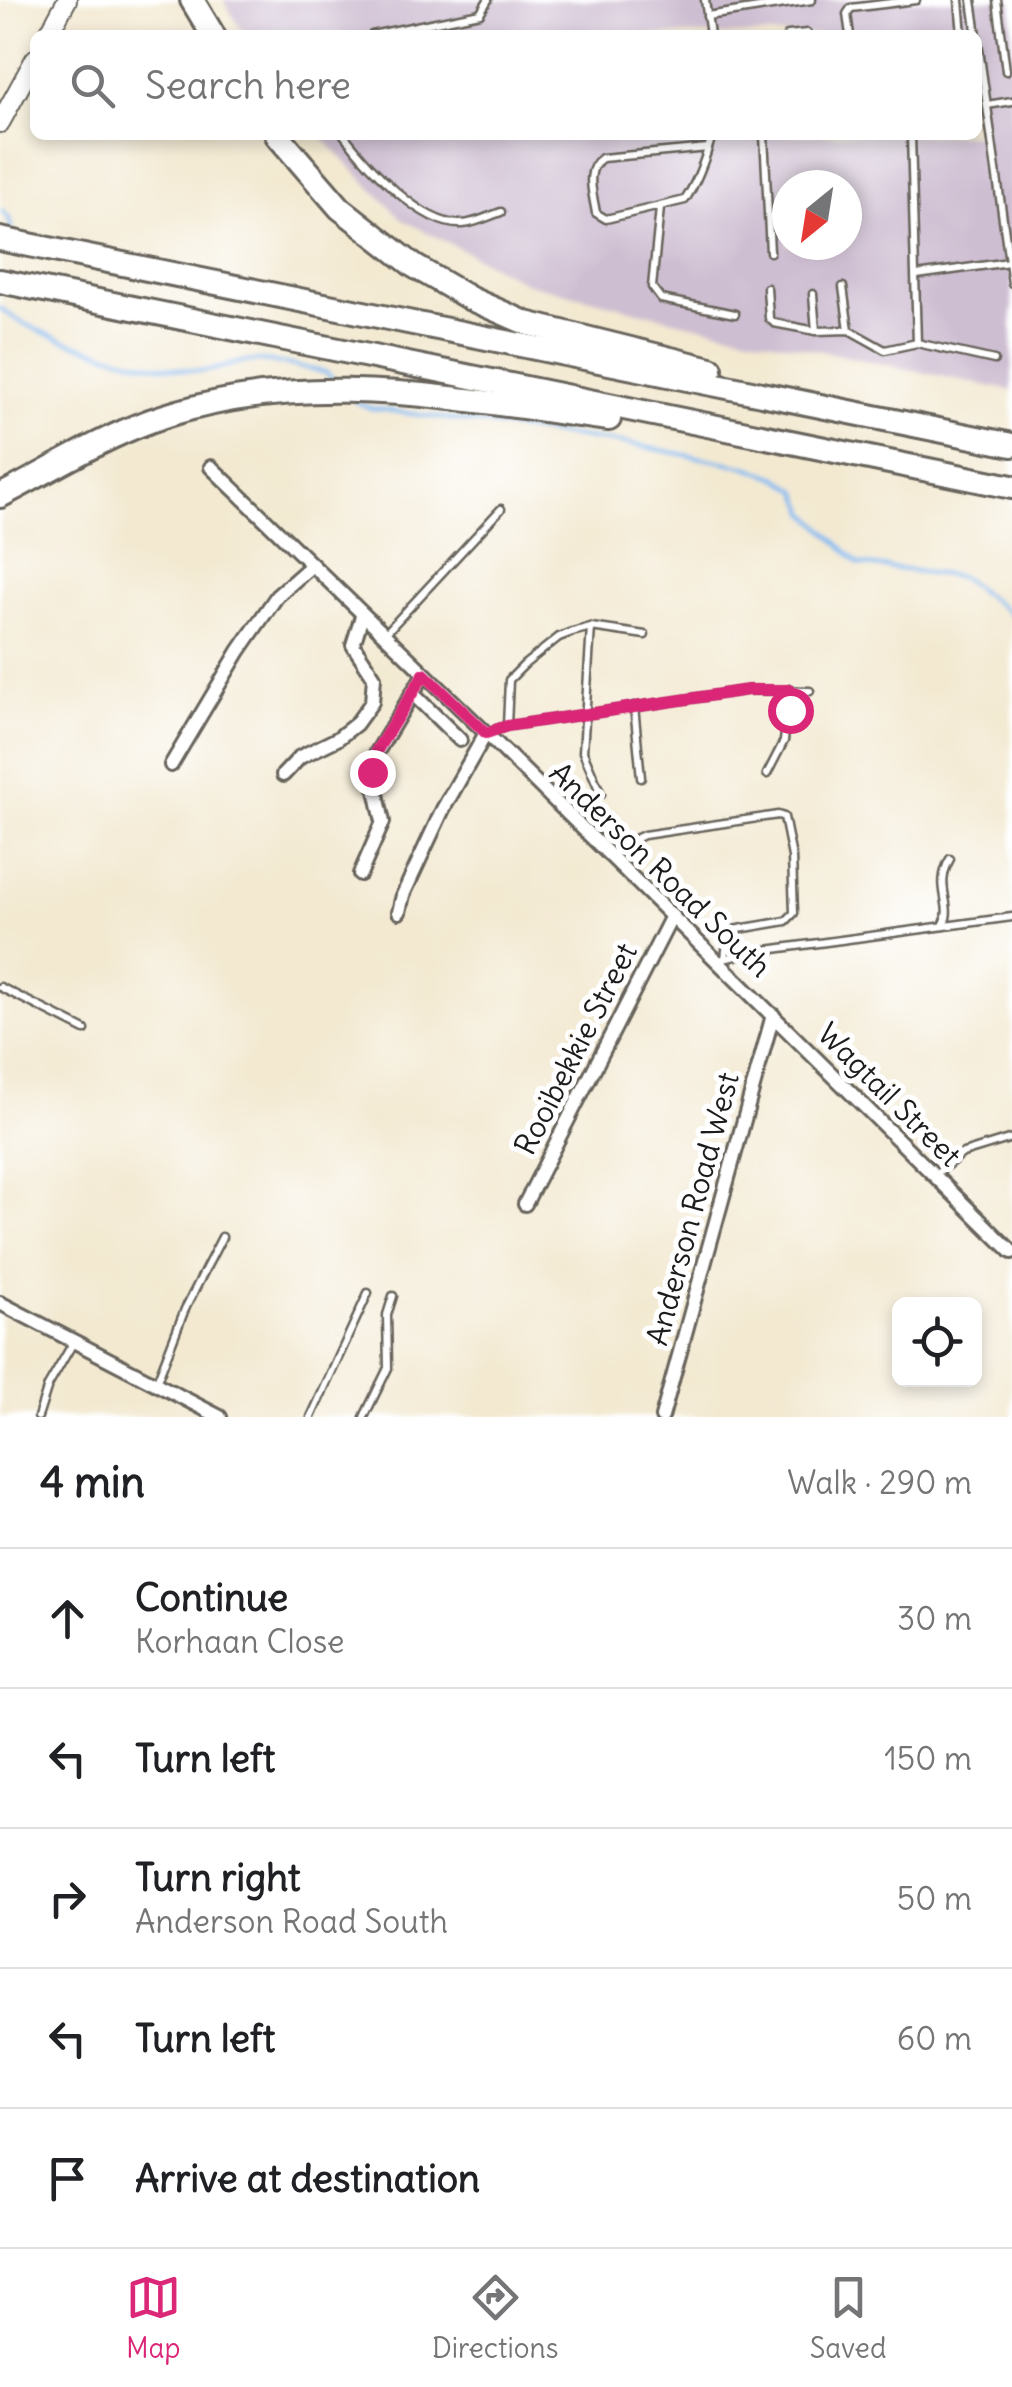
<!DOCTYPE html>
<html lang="en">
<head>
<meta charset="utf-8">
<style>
	:root { --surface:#fff; --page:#f2f2f2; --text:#202124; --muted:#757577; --line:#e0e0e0; --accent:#db2777 }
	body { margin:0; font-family:Delius,sans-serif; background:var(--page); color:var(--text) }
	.controls { position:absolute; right:30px; bottom:30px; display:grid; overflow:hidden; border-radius:15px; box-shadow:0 5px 15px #0003 }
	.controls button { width:90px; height:90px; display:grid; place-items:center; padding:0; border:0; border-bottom:2px solid var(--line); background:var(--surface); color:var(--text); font:50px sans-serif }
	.compass { position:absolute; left:772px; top:170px; width:90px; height:90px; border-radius:50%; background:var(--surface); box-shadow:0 5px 15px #0003; rotate:210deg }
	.stop { position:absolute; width:30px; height:30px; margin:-22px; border:8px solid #db2777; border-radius:50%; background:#fff }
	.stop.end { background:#db2777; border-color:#fff; box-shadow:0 2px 10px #0008 }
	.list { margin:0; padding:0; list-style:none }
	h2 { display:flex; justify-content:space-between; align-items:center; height:130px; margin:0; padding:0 40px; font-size:42px }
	h2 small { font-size:32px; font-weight:400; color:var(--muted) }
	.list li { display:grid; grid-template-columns:65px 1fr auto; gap:30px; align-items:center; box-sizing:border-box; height:140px; padding:0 40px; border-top:2px solid var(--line) }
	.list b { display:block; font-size:38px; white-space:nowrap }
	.list p { margin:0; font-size:32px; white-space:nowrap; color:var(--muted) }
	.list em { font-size:32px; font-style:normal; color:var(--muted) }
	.icon { flex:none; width:55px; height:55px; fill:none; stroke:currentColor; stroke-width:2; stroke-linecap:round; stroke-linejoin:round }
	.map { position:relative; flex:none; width:1012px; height:1417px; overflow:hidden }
	.search { position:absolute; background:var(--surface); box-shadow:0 5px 15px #0003; left:30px; right:30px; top:30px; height:110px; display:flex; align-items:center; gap:25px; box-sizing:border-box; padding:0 35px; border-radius:15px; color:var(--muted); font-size:38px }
	.sheet { height:830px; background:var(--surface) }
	nav { display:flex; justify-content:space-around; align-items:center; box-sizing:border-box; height:140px; border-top:2px solid var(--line); background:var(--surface); font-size:28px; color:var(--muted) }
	nav a { display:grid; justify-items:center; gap:5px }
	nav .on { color:var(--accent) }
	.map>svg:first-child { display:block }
</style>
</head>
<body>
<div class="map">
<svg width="1012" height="1417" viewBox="0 0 1012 1417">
	<rect width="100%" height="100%" fill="#fff"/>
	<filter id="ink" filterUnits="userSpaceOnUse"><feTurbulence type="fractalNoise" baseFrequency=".01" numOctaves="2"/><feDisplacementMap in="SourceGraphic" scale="20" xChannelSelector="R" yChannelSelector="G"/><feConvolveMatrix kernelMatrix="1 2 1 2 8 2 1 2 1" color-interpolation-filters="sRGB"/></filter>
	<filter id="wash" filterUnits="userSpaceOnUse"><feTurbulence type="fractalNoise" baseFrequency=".0048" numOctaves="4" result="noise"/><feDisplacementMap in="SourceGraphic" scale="40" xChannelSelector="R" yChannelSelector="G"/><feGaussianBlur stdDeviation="2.25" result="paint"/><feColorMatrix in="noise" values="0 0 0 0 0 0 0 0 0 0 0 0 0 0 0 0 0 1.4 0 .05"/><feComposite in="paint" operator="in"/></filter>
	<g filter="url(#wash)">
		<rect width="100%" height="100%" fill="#f3e9d1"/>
		<!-- industrial -->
		<path fill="#cebed1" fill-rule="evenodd" d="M 223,0 L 1012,0 L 1012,391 L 682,322 L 527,283 L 403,220 L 319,135 L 977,135 L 977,35 L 245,35 ZM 787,185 L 847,185 L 847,245 L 787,245 Z"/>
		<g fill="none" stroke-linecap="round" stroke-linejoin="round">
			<!-- stream -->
			<g stroke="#82baf2" stroke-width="4">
				<path d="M 2,211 L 10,220 L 11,231"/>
				<path d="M 0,308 C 36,339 156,371 205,371 C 218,370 230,364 242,362 C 270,358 300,367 327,373 L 334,380"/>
				<path d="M 354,401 L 370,408 L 629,444 L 744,466 L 778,478 L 798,491 L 807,513 L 859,564 L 961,577 L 1012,615"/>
			</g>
		</g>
	</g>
	<g filter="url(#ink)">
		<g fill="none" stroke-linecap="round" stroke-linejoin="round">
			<!-- lane casing -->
			<g stroke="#67645b" stroke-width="11">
				<g id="lane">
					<path d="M 705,0 L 710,35"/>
					<path d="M 959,0 L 962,35"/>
					<path d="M 972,0 L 1012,283"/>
					<path d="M 997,0 L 1006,71"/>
					<path d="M 707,16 L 812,0"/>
					<path d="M 372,35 L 480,13 L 488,0"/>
					<path d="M 788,35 L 807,33"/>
					<path d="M 850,35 L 847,14 L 851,8 L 916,0"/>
					<path d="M 987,105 L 1012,101"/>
					<path d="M 344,135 C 367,165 422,227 463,224 C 476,223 489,216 501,212"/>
					<path d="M 764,135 L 770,252"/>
					<path d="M 911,135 L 917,343"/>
					<path d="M 708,148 L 602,158 C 584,170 593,193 596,213 L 606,219 L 685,200 C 697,182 706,157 712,135"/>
					<path d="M 660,208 L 652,287 L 661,299 L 735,314"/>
					<path d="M 917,275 L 1009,262"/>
					<path d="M 843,287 L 849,330"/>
					<path d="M 767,288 L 769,318 L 774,323 L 816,331 L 849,330 L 885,350 L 917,343 L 994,360"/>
					<path d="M 813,294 L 816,331"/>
					<path d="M 591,627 L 583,752 L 601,794"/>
					<path d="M 383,636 L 501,509"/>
					<path d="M 634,706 L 641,778"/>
					<path d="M 507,726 L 509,680 L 525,664 L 559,637 L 572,632 L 591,627 L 645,635"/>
					<path d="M 486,733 L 507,726 L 748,690 L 810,691"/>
					<path d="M 767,774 L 784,741 L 790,689"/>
					<path d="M 613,855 L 626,843 L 644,835 L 778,815 L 784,817 L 792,857 L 794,913 L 786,921 L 733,930 L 727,941 L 725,959"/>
					<path d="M 943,926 C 955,905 933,888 950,859"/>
					<path d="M 723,959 L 759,951 L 1012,917"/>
					<path d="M 0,987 L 85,1030"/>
					<path d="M 936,1174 L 963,1153 L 1012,1138"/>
					<path d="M 157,1381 L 185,1309 L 222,1237"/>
					<path d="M 38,1417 L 48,1386 L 73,1343"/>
					<path d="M 311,1417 L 368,1293"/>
					<path d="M 364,1417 L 388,1368 L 387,1315 L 393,1296"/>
				</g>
			</g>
			<!-- street casing -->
			<g stroke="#67645b" stroke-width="18">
				<g id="street">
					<path d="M 211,467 L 486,733 L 1012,1252"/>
					<path d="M 412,693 L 460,740"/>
					<path d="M 171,765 L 239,651 L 277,596 L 311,566"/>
					<path d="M 283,775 L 300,757 L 337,739 L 356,724 L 372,702 L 374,677 L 353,645 L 362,616"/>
					<path d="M 360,874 L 383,822 L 372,771 L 374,757 L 424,674"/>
					<path d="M 399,912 L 403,895 L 443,809 L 486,733"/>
					<path d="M 525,1204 L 672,916"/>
					<path d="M 0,1303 L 220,1417"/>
					<path d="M 662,1417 L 773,1015"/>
				</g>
			</g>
			<!-- secondary casing -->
			<g stroke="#67645b" stroke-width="22">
				<g id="secondary">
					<path d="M 48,35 L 67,0"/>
					<path d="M 0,123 L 35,59"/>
				</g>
			</g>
			<!-- highway casing -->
			<g stroke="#67645b" stroke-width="28">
				<g id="highway">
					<path d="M 192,0 L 213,35"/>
					<path d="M 277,135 L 340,208 L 414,266 L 471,299 L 526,323 L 711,369"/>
					<path d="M 0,239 L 1012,445"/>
					<path d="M 0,281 L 1012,487"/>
					<path d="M 0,496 C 49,471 98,440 150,421 C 302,366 454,399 609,419"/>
				</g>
			</g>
			<!-- lane -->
			<use href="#lane" stroke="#fff" stroke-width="6"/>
			<!-- street -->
			<use href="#street" stroke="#fff" stroke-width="12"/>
			<!-- secondary -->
			<use href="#secondary" stroke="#fff" stroke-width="18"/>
			<!-- highway -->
			<use href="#highway" stroke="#fff" stroke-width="22"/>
		</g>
	</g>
	<g fill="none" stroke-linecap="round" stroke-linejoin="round" filter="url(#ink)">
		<!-- route -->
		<path stroke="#db2777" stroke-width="12" d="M 372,772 L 377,750 L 424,674 L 486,733 L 507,726 L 748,690 L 790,690 L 790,710"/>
	</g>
	<g text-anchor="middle" stroke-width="10" stroke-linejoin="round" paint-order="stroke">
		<!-- street labels -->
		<g font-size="30" fill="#1c1c1c" stroke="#fff">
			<text transform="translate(660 870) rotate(44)" y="10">Anderson Road South</text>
			<text transform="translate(576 1049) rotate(-63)" y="10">Rooibekkie Street</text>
			<text transform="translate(889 1095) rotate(45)" y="10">Wagtail Street</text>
			<text transform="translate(693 1209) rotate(-75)" y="10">Anderson Road West</text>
		</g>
	</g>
</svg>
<div class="controls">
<button><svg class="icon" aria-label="locate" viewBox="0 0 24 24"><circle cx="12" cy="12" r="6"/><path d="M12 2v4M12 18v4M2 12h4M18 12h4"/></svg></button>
</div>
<svg class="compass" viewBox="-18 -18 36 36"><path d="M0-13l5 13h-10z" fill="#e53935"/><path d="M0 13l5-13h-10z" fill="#757577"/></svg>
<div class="stop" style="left:790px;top:710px"></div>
<div class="stop end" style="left:372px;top:772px"></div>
<div class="search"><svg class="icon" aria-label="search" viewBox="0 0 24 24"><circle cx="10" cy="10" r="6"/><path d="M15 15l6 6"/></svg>Search here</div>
</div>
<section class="sheet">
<h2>4 min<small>Walk · 290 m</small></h2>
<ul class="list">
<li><svg class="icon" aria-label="ahead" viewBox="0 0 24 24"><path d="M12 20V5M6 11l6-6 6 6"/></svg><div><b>Continue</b><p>Korhaan Close</p></div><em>30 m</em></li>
<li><svg class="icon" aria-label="left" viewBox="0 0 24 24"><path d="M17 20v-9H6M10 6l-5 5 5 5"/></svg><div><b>Turn left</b></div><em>150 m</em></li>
<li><svg class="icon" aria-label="right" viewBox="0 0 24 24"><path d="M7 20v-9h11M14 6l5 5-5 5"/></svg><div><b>Turn right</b><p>Anderson Road South</p></div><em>50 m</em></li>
<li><svg class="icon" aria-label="left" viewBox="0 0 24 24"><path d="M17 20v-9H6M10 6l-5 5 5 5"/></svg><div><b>Turn left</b></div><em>60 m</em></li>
<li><svg class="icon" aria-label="arrive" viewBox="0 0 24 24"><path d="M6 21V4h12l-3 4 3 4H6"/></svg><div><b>Arrive at destination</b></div></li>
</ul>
</section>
<nav>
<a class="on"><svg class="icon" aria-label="map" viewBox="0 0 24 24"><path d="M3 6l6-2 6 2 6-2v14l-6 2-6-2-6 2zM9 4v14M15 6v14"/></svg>Map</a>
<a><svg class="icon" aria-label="directions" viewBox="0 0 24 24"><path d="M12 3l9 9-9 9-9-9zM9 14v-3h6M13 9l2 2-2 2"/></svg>Directions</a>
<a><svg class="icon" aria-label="saved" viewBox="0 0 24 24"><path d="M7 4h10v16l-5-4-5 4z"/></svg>Saved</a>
</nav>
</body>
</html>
